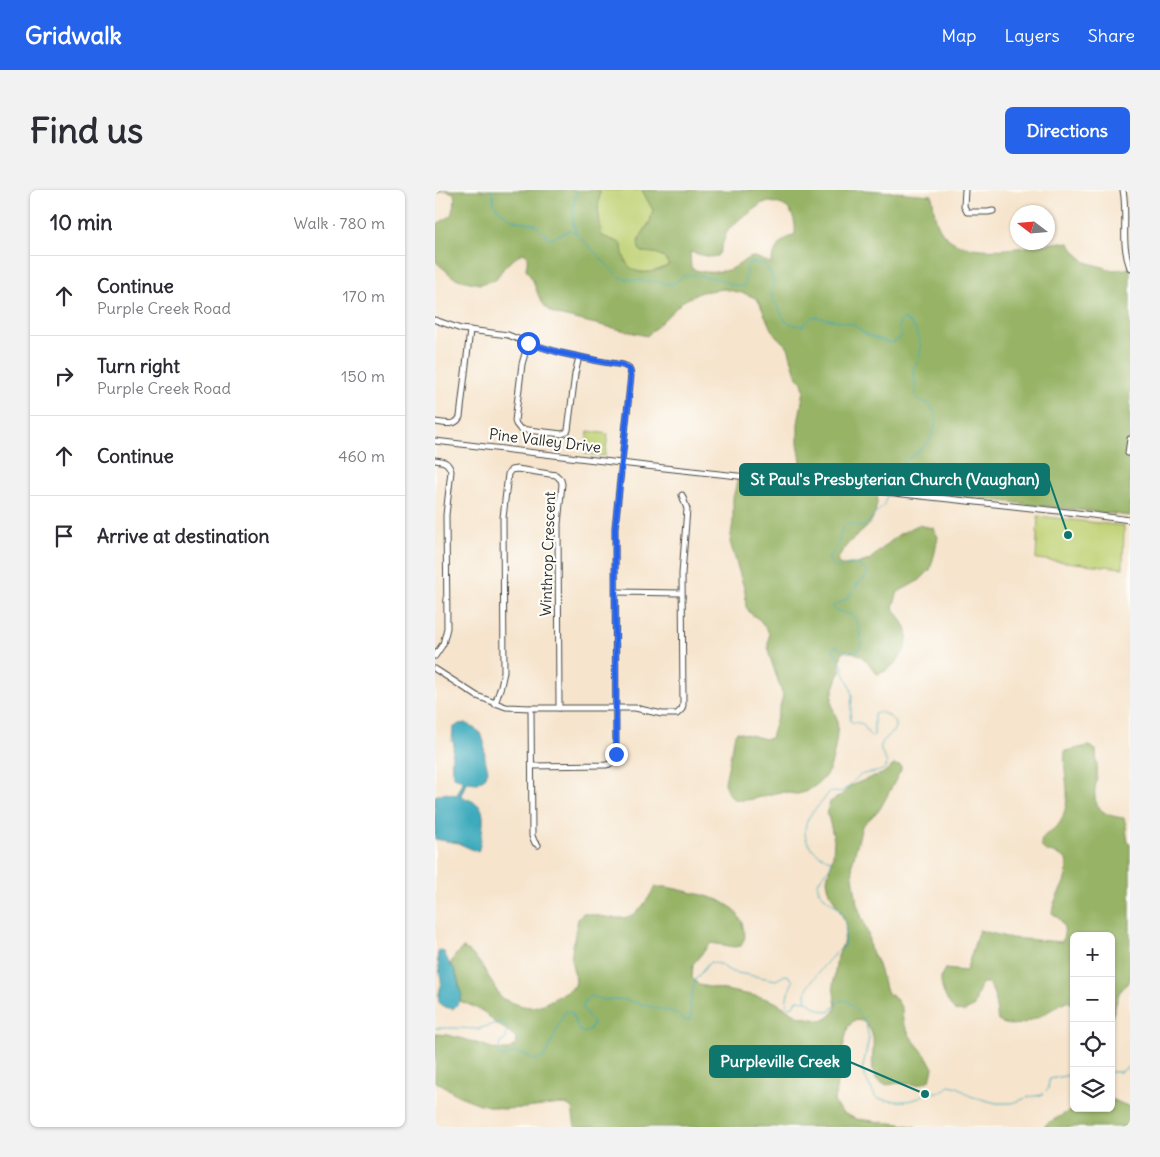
<!DOCTYPE html>
<html lang="en">
<head>
<meta charset="utf-8">
<style>
	:root { --surface:#fff; --page:#f2f2f3; --text:#2b2b33; --muted:#7c7c81; --line:#e1e1e2; --accent:#2563eb }
	body { margin:0; font-family:Delius,sans-serif; background:var(--page); color:var(--text) }
	.controls { position:absolute; right:15px; bottom:15px; display:grid; overflow:hidden; border-radius:8px; box-shadow:0 1px 4px #0004 }
	.controls button { width:45px; height:45px; display:grid; place-items:center; padding:0; border:0; border-bottom:1px solid var(--line); background:var(--surface); color:var(--text); font:25px sans-serif }
	.compass { position:absolute; left:575px; top:15px; width:45px; height:45px; border-radius:50%; background:var(--surface); box-shadow:0 1px 4px #0004; rotate:286deg }
	.stop { position:absolute; width:15px; height:15px; margin:-11px; border:4px solid #2563eb; border-radius:50%; background:#fff }
	.stop.end { background:#2563eb; border-color:#fff; box-shadow:0 1px 5px #0008 }
	.list { margin:0; padding:0; list-style:none }
	h2 { display:flex; justify-content:space-between; align-items:center; height:65px; margin:0; padding:0 20px; font-size:21px }
	h2 small { font-size:16px; font-weight:400; color:var(--muted) }
	.list li { display:grid; grid-template-columns:32px 1fr auto; gap:15px; align-items:center; box-sizing:border-box; height:80px; padding:0 20px; border-top:1px solid var(--line) }
	.list b { display:block; font-size:19px; white-space:nowrap }
	.list p { margin:0; font-size:16px; white-space:nowrap; color:var(--muted) }
	.list em { font-size:16px; font-style:normal; color:var(--muted) }
	.icon { flex:none; width:28px; height:28px; fill:none; stroke:currentColor; stroke-width:2; stroke-linecap:round; stroke-linejoin:round }
	.map { position:relative; flex:none; width:695px; height:937px; overflow:hidden; border-radius:8px }
	header { display:flex; align-items:center; gap:30px; box-sizing:border-box; height:70px; padding:0 25px; background:var(--accent); color:#fff }
	header strong { font-size:24px }
	nav { display:flex; gap:28px; margin-inline-start:auto; font-size:18px }
	.intro { display:flex; align-items:center; justify-content:space-between; box-sizing:border-box; height:120px; padding:0 30px }
	h1 { margin:0; font-size:35px }
	.button { padding:12px 22px; border-radius:8px; background:var(--accent); color:#fff; font-size:18px; font-weight:700 }
	main { display:flex; gap:30px; padding:0 30px }
	aside { flex:1; background:var(--surface); border-radius:8px; box-shadow:0 1px 4px #0004 }
	.map>svg:first-child { display:block }
</style>
</head>
<body>
<header>
<strong>Gridwalk</strong>
<nav><a>Map</a><a>Layers</a><a>Share</a></nav>
</header>
<div class="intro"><h1>Find us</h1><a class="button">Directions</a></div>
<main>
<aside>
<h2>10 min<small>Walk · 780 m</small></h2>
<ul class="list">
<li><svg class="icon" aria-label="ahead" viewBox="0 0 24 24"><path d="M12 20V5M6 11l6-6 6 6"/></svg><div><b>Continue</b><p>Purple Creek Road</p></div><em>170 m</em></li>
<li><svg class="icon" aria-label="right" viewBox="0 0 24 24"><path d="M7 20v-9h11M14 6l5 5-5 5"/></svg><div><b>Turn right</b><p>Purple Creek Road</p></div><em>150 m</em></li>
<li><svg class="icon" aria-label="ahead" viewBox="0 0 24 24"><path d="M12 20V5M6 11l6-6 6 6"/></svg><div><b>Continue</b></div><em>460 m</em></li>
<li><svg class="icon" aria-label="arrive" viewBox="0 0 24 24"><path d="M6 21V4h12l-3 4 3 4H6"/></svg><div><b>Arrive at destination</b></div></li>
</ul>
</aside>
<div class="map">
<svg width="695" height="937" viewBox="0 0 695 937">
	<rect width="100%" height="100%" fill="#fdfcf7"/>
	<filter id="ink" filterUnits="userSpaceOnUse"><feTurbulence type="fractalNoise" baseFrequency=".02" numOctaves="2"/><feDisplacementMap in="SourceGraphic" scale="10" xChannelSelector="R" yChannelSelector="G"/><feConvolveMatrix kernelMatrix="1 2 1 2 8 2 1 2 1" color-interpolation-filters="sRGB"/></filter>
	<filter id="wash" filterUnits="userSpaceOnUse"><feTurbulence type="fractalNoise" baseFrequency=".0096" numOctaves="4" result="noise"/><feDisplacementMap in="SourceGraphic" scale="20" xChannelSelector="R" yChannelSelector="G"/><feGaussianBlur stdDeviation="1.12" result="paint"/><feColorMatrix in="noise" values="0 0 0 0 0 0 0 0 0 0 0 0 0 0 0 0 0 1.4 0 .05"/><feComposite in="paint" operator="in"/></filter>
	<g filter="url(#wash)">
		<rect width="100%" height="100%" fill="#f6e4cc"/>
		<!-- green -->
		<g fill="#bfd275" stroke="#757e50">
			<path d="M 165,0 L 207,0 L 218,20 L 215,31 L 203,51 L 206,62 C 221,63 226,62 235,75 C 222,81 203,88 192,75 C 188,69 185,59 183,52 L 167,46 L 163,20 Z"/>
			<path d="M 153,241 L 173,244 L 170,266 L 150,264 Z"/>
			<path d="M 603,326 L 689,336 L 688,378 L 601,369 Z"/>
		</g>
		<!-- forest -->
		<g fill="#97b466" stroke="#617048" fill-rule="evenodd">
			<path d="M 0,0 L 165,0 L 163,20 L 167,46 L 183,52 L 187,55 C 189,87 211,87 234,75 C 226,62 221,63 206,62 C 198,51 210,42 215,32 C 216,28 217,24 218,20 L 207,0 L 432,0 L 497,5 C 499,17 499,32 507,42 C 527,71 596,56 626,52 L 634,53 L 641,63 L 651,72 L 678,80 L 691,79 L 695,77 L 695,326 L 444,297 C 442,311 442,326 432,337 C 429,340 426,342 423,345 C 414,352 405,361 402,372 L 406,375 L 411,375 L 422,374 L 434,370 L 463,345 L 483,335 L 498,338 L 503,347 L 500,362 L 495,380 L 485,390 L 463,402 L 458,417 C 462,423 472,436 472,442 C 475,459 458,481 442,484 C 431,470 430,466 412,460 L 407,463 C 406,467 405,471 405,474 C 404,480 406,476 405,482 C 402,491 398,498 397,508 C 396,518 400,521 402,530 C 404,540 398,574 393,582 C 387,592 373,603 362,604 C 357,604 352,602 347,602 C 329,603 292,625 290,592 L 300,544 L 302,542 L 331,549 L 336,548 L 348,506 L 334,464 L 333,455 L 334,443 L 325,430 L 316,424 L 311,417 L 310,401 L 295,352 L 298,332 L 298,308 L 303,287 L 367,297 L 366,271 L 363,253 L 363,234 L 369,200 L 367,192 L 362,188 L 353,157 L 342,147 L 336,139 L 324,112 L 320,108 L 311,104 L 289,99 L 266,102 L 248,111 L 212,146 L 127,126 C 123,125 119,124 115,121 C 102,112 101,92 91,79 L 93,67 L 90,64 L 87,63 L 71,75 L 60,90 L 45,94 L 26,90 L 18,87 L 0,71 L 0,35 L 16,26 L 20,10 L 19,3 L 9,0 L 0,4 ZM 335,12 C 340,13 347,14 351,17 C 359,23 361,35 360,44 C 342,53 343,54 336,73 C 330,72 323,67 318,67 C 310,68 305,75 298,78 C 288,83 265,84 256,78 L 255,62 L 275,67 L 282,66 L 285,62 L 291,44 L 294,39 L 306,28 L 312,25 L 327,13 Z"/>
			<path d="M 653,556 L 656,557 L 661,560 C 661,569 663,579 662,588 C 662,592 660,595 660,599 C 658,620 671,626 689,628 C 692,636 691,644 693,652 L 695,653 L 695,790 L 684,803 L 677,827 L 676,828 L 676,746 L 639,746 L 639,814 L 631,811 C 615,820 589,839 570,834 C 567,833 565,832 563,831 L 559,804 L 554,793 L 547,793 L 542,805 L 539,816 L 529,822 L 519,820 C 511,810 500,791 510,779 L 531,781 L 544,740 L 575,748 L 627,752 C 632,738 629,731 617,723 C 619,703 636,693 631,669 C 628,667 625,665 621,664 C 616,662 606,661 606,654 C 606,644 619,641 624,634 C 626,631 628,626 629,623 C 637,602 627,582 630,561 Z"/>
			<path d="M 459,575 L 466,576 L 466,580 L 445,619 L 427,636 L 417,674 L 418,686 L 422,714 L 433,744 L 435,758 L 442,772 L 449,794 L 453,803 L 462,810 L 467,819 L 468,832 L 475,846 L 492,867 L 498,878 L 495,890 C 481,897 479,894 464,893 C 459,893 455,896 449,894 C 431,889 440,861 438,848 C 437,840 431,834 425,829 L 418,831 L 413,837 L 409,853 L 399,911 L 402,917 L 408,923 L 421,929 L 465,934 L 481,937 L 140,937 L 137,918 L 133,915 L 125,914 L 91,918 L 67,919 L 45,914 L 22,905 L 6,894 L 0,892 L 1,844 L 12,845 L 29,849 L 63,860 L 73,860 L 81,854 L 82,849 L 77,844 L 59,832 L 49,822 L 37,816 L 25,811 C 27,802 23,781 15,775 C 19,767 21,763 28,758 C 44,764 57,794 66,808 C 76,812 86,817 97,817 C 109,816 129,803 140,796 L 141,790 L 136,770 L 138,755 L 143,729 L 148,723 C 160,725 188,732 198,725 C 208,718 214,707 220,697 L 232,697 L 268,705 L 284,710 L 299,719 L 307,732 L 310,747 L 306,756 L 300,757 L 276,753 L 258,774 L 257,788 L 264,795 L 326,807 L 340,812 L 364,826 L 387,831 L 394,827 L 399,822 L 401,817 L 398,795 L 402,769 L 408,753 L 412,735 L 394,701 L 392,689 L 398,666 L 399,650 L 392,621 L 395,612 L 405,606 L 415,596 L 437,587 L 447,584 Z"/>
			<path d="M 676,909 L 695,917 L 695,937 L 608,937 L 613,933 L 640,918 L 676,918 Z"/>
		</g>
		<!-- water -->
		<g fill="#3eabbd" stroke="#346b74">
			<path d="M 31,533 L 46,543 L 49,552 L 50,569 L 53,580 L 50,588 L 42,593 L 31,592 L 26,606 C 32,609 42,612 46,618 C 51,627 46,653 43,662 L 23,653 L 0,649 L 0,606 L 10,603 L 22,605 L 28,592 L 25,589 L 18,586 C 15,573 17,566 19,554 L 17,551 L 18,538 L 24,534 Z"/>
			<path d="M 4,760 L 9,762 L 15,775 L 19,778 L 27,806 L 25,811 L 18,819 C 14,818 9,817 6,815 C 2,811 4,804 5,799 C 6,796 7,794 6,791 C 6,781 0,770 4,760 Z"/>
		</g>
		<g fill="none" stroke-linecap="round" stroke-linejoin="round">
			<!-- stream -->
			<g stroke="#3eabbd" stroke-width="1">
				<path d="M 57,0 L 59,13 L 63,19 L 74,28 L 82,31 L 100,34 L 114,48 L 118,48 L 134,40 L 141,43 L 184,87 L 196,90 L 222,92 L 232,94 L 237,94 L 249,86 L 260,85 L 284,89 L 295,94 L 309,97 C 311,88 310,78 315,72 L 326,73 L 329,75 L 337,85 L 338,93 L 336,105 L 351,132 L 360,135 L 368,136 L 377,127 L 382,127 L 418,134 L 432,145 L 454,153 L 459,152 L 467,146 C 464,140 462,135 467,129 L 473,131 L 480,139 L 486,157 L 484,169 L 478,179 L 481,196 L 480,204 L 483,210 L 495,214 L 500,224 L 501,232 L 497,246 L 492,254 L 471,271 L 459,286 L 455,299"/>
				<path d="M 141,43 L 138,32 L 138,23 L 141,0"/>
				<path d="M 372,811 C 368,798 377,792 384,782 C 391,772 399,764 409,756 C 411,745 412,728 404,719 C 401,715 395,712 392,709 C 374,696 386,687 397,675 L 395,670 C 376,662 363,648 374,627 C 376,623 381,619 384,615 C 388,611 391,607 394,602 C 407,604 411,599 420,590 C 422,588 423,586 426,585 C 432,582 448,583 451,577 C 455,571 444,564 446,556 C 447,547 460,546 460,535 C 460,530 455,527 450,524 C 446,522 444,522 439,524 L 439,545 L 437,547 L 433,543 L 428,534 C 423,532 422,534 415,531 L 417,505 L 415,496 L 409,483 L 406,472 L 398,460 L 399,457 L 401,456 C 411,463 416,466 426,457 C 426,447 425,428 414,424 C 408,422 403,422 398,419 L 398,416 L 412,409 L 422,395 L 431,387 L 432,382 C 428,377 421,373 414,374 C 410,374 406,378 402,378 C 399,377 396,372 393,369 L 394,366 L 400,361 L 403,356 L 405,344 L 410,335 L 416,334 L 428,337 L 449,315 L 452,306"/>
				<path d="M 372,811 C 379,816 386,822 395,822 L 403,812 L 408,810 L 413,811 L 430,831 L 434,848 L 427,881 L 441,908 C 452,911 470,913 481,909 C 485,907 488,904 492,903 C 501,902 508,903 514,895 L 523,897 L 535,906 L 561,913 L 577,913 L 594,907 L 607,905 L 613,899 L 614,891 L 615,889 L 639,884"/>
				<path d="M 0,838 L 21,838 L 43,839 L 65,832 L 72,835 L 71,849 L 65,853 L 63,865 L 67,867 C 84,861 84,861 99,870 L 109,867 C 118,853 121,837 130,822 L 136,821 L 144,841 C 152,844 156,841 158,833 L 147,817 L 151,809 L 156,806 L 170,810 L 187,809 L 241,823 L 249,830 L 255,830 L 256,824 L 255,813 L 260,790 L 275,772 L 288,775 L 290,778 L 297,782 L 341,790 L 350,785 L 354,786 L 358,791 C 355,800 349,808 353,817 L 359,816 L 362,810 L 371,811"/>
				<path d="M 676,882 L 685,882 L 695,876"/>
			</g>
		</g>
	</g>
	<g filter="url(#ink)">
		<g fill="none" stroke-linecap="round" stroke-linejoin="round">
			<!-- minor casing -->
			<g stroke="#494743" stroke-width="7">
				<g id="minor">
					<path d="M 530,0 L 529,16 L 532,22 L 553,22 L 558,21"/>
					<path d="M 688,0 C 693,27 685,51 695,78"/>
					<path d="M 0,130 L 26,139 L 73,145 L 93,153 L 126,163 L 163,171 L 188,175 L 193,177 L 195,181 L 196,185 L 180,338 L 181,568 C 178,573 176,574 171,575 L 97,576"/>
					<path d="M 93,153 L 87,174 L 80,231 L 81,234 L 85,239 L 127,244 L 132,242 L 133,240 L 140,184 L 144,167"/>
					<path d="M 0,232 C 10,233 20,237 25,227 L 35,140"/>
					<path d="M 0,251 L 211,276 L 642,323 L 695,330"/>
					<path d="M 693,263 L 695,249"/>
					<path d="M 0,270 C 9,271 13,272 16,281 L 11,325 L 12,438 L 8,454 L 0,466"/>
					<path d="M 181,402 L 246,403"/>
					<path d="M 0,479 L 42,506 L 71,517 L 96,518 L 200,518 L 227,524 L 242,524 L 247,519 L 248,515 L 247,384 L 252,319 L 247,305"/>
					<path d="M 60,514 L 66,496 L 69,482 L 68,328 L 73,284 L 76,280 L 82,279 L 121,285 L 126,290 L 127,294 L 123,334 L 124,518"/>
					<path d="M 96,518 L 97,646 L 100,653 L 103,655"/>
				</g>
			</g>
			<!-- minor -->
			<use href="#minor" stroke="#fff" stroke-width="5"/>
		</g>
	</g>
	<g fill="none" stroke-linecap="round" stroke-linejoin="round" filter="url(#ink)">
		<!-- route -->
		<path stroke="#2563eb" stroke-width="6" d="M 93,153 L 126,163 L 169,172 L 188,175 L 193,178 L 195,181 L 196,185 L 180,338 L 181,564"/>
	</g>
	<g text-anchor="middle" stroke-width="4.5" stroke-linejoin="round" paint-order="stroke">
		<!-- street labels -->
		<g font-size="15" fill="#2b2b2b" stroke="#fdfcf7">
			<text transform="translate(110 251) rotate(7)" y="5">Pine Valley Drive</text>
			<text transform="translate(113 364) rotate(-88)" y="5">Winthrop Crescent</text>
		</g>
	</g>
	<!-- callouts -->
	<path fill="none" stroke="#0f766e" stroke-width="2" d="M633 345L614 290M490 904L415 872"/>
	<g fill="#0f766e" stroke="#fdfcf7" stroke-width="2">
		<circle cx="633" cy="345" r="5"/>
		<circle cx="490" cy="904" r="5"/>
	</g>
	<g fill="#0f766e" stroke="#0f766e" stroke-width="2">
		<rect x="305" y="274" width="309" height="31" rx="5"/>
		<rect x="275" y="856" width="140" height="31" rx="5"/>
	</g>
	<g font-size="16" text-anchor="middle" font-weight="bold" fill="#fff">
		<text x="460" y="295">St Paul's Presbyterian Church (Vaughan)</text>
		<text x="345" y="877">Purpleville Creek</text>
	</g>
</svg>
<div class="controls">
<button>+</button>
<button>−</button>
<button><svg class="icon" aria-label="locate" viewBox="0 0 24 24"><circle cx="12" cy="12" r="6"/><path d="M12 2v4M12 18v4M2 12h4M18 12h4"/></svg></button>
<button><svg class="icon" aria-label="layers" viewBox="0 0 24 24"><path d="M12 4l9 5-9 5-9-5zM3 14l9 5 9-5"/></svg></button>
</div>
<svg class="compass" viewBox="-18 -18 36 36"><path d="M0-13l5 13h-10z" fill="#e53935"/><path d="M0 13l5-13h-10z" fill="#7c7c81"/></svg>
<div class="stop" style="left:93px;top:153px"></div>
<div class="stop end" style="left:181px;top:564px"></div>
</div>
</main>
</body>
</html>
